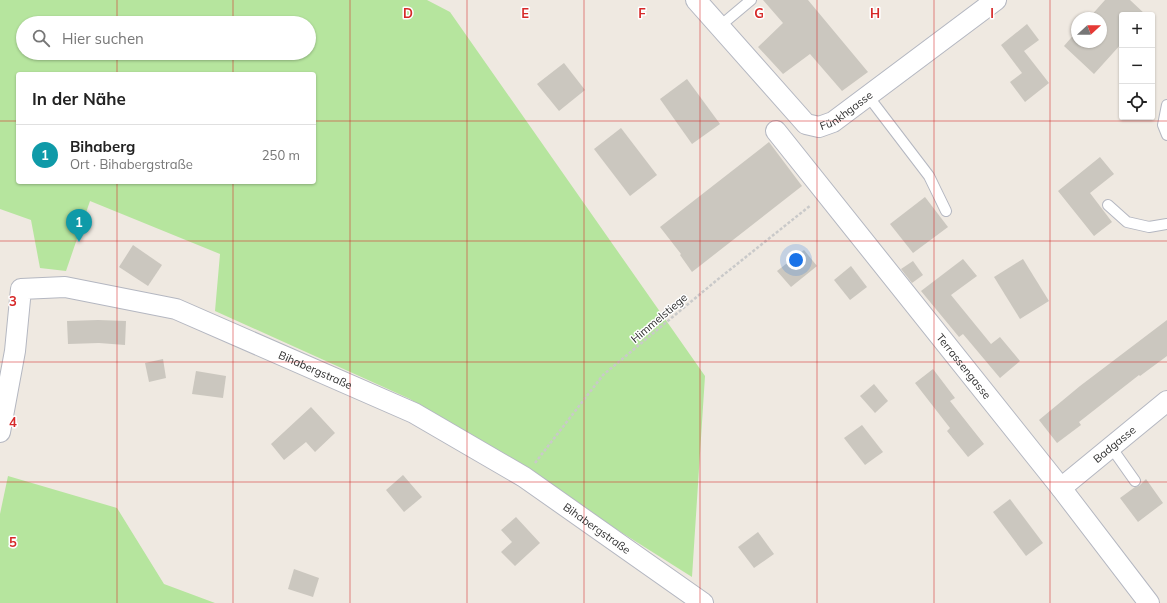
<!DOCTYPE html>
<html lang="de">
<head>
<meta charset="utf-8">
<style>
	:root { --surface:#fff; --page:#f6f6f6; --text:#222; --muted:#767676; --line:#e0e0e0; --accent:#4264fb }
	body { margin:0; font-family:Mulish,sans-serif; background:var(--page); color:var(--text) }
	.controls { position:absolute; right:12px; top:12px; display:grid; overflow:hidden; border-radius:4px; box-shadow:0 1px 3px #0004 }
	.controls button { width:36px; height:36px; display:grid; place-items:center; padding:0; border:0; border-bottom:1px solid var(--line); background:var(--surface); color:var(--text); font:20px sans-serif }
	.compass { position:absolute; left:1071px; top:12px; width:36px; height:36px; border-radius:50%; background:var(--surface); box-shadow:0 1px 3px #0004; rotate:69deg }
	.you { position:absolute; left:796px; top:260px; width:14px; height:14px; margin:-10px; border:3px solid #fff; border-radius:50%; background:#1a73e8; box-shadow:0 0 0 6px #1a73e833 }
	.badge { display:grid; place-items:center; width:26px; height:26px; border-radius:50%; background:var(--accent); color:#fff; font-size:13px; font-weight:700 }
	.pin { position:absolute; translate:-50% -33px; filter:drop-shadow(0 1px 2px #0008) }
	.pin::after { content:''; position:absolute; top:21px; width:14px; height:12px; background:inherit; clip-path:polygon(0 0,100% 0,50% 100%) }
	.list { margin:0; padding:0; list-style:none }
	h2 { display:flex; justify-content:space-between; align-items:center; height:52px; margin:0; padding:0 16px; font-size:17px }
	h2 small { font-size:13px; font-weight:400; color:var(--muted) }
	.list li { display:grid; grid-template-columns:26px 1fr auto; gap:12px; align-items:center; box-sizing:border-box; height:60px; padding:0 16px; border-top:1px solid var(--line) }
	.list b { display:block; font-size:15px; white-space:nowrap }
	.list p { margin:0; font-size:13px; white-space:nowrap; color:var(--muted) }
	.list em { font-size:13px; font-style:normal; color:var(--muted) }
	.icon { flex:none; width:22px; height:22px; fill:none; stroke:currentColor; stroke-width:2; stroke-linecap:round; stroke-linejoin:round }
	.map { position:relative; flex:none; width:1167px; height:603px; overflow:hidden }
	.search { position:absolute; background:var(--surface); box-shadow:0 1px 3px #0004; left:16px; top:16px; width:300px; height:44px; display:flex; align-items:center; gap:10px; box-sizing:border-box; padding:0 14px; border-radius:22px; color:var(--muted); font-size:15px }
	.panel { position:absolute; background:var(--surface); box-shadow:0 1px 3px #0004; left:16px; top:72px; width:300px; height:112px; border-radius:4px }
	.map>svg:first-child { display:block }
</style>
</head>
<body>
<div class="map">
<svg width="1167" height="603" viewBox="0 0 1167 603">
	<rect width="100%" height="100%" fill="#efe9e1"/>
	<!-- green -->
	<g fill="#b6e59e" fill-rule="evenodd">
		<path d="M 0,0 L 427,0 L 450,12 L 705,376 L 692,577 L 410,399 L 215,311 L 220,254 L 90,201 L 66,271 L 40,268 L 31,220 L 0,209 ZM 23,23 L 309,23 L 309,53 L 23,53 ZM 18,74 L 314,74 L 314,182 L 18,182 Z"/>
		<path d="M 8,476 L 117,508 L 164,584 L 215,603 L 0,603 L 0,514 Z"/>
	</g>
	<!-- building -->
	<g fill="#cbc7bf">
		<path d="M 763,0 L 808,0 L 868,72 L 842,91 L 810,54 L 783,74 L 758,47 L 783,23 Z"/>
		<path d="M 1105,0 L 1130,0 L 1146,15 L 1122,15 L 1122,43 L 1094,74 L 1064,46 L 1077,31 L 1077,42 L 1101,42 L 1101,18 L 1089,18 Z"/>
		<path d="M 1027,24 L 1039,40 L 1024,51 L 1049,83 L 1025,102 L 1010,82 L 1022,73 L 1001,45 Z"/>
		<path d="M 564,63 L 585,90 L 559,111 L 537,84 Z"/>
		<path d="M 687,79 L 720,124 L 692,144 L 660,99 Z"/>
		<path d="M 621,128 L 657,175 L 630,196 L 594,149 Z"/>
		<path d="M 769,142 L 802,186 L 692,272 L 680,255 L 681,254 L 660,227 Z"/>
		<path d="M 1100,157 L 1114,174 L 1090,193 L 1112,222 L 1094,236 L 1058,191 Z"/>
		<path d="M 925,197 L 948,227 L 913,253 L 890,224 Z"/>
		<path d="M 133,245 L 162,265 L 148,286 L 119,267 Z"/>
		<path d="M 804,250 L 817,266 L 791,287 L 777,271 Z"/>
		<path d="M 963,259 L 977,276 L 951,295 L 991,344 L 1000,337 L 1020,361 L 1000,378 L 963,334 L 959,337 L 921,291 Z"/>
		<path d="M 1023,259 L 1049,301 L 1020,319 L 994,277 Z"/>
		<path d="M 913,261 L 923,275 L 912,283 L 901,269 Z"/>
		<path d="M 851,266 L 867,287 L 850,300 L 834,280 Z"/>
		<path d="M 98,320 L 126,321 L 125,345 L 99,343 L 68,344 L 67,321 Z"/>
		<path d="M 1167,320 L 1167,356 L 1140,376 L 1139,375 L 1079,422 L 1081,425 L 1057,443 L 1039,420 L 1080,386 Z"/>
		<path d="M 163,359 L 166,378 L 149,382 L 145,363 Z"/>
		<path d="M 933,369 L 955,398 L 950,401 L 984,444 L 968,457 L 947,431 L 950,428 L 915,383 Z"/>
		<path d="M 196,371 L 226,376 L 223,398 L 192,394 Z"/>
		<path d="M 874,384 L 888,401 L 875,413 L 860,396 Z"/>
		<path d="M 311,407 L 335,433 L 315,452 L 306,442 L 284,460 L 271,444 Z"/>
		<path d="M 862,425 L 883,452 L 865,465 L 844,438 Z"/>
		<path d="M 403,475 L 422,497 L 404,512 L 386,490 Z"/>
		<path d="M 1146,479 L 1163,503 L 1138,522 L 1120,498 L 1135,487 L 1139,486 Z"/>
		<path d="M 1010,499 L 1043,543 L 1026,556 L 993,512 Z"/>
		<path d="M 516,517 L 540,543 L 515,566 L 501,552 L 512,542 L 501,530 Z"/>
		<path d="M 758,532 L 774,554 L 754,568 L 738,547 Z"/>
		<path d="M 294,569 L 319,578 L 313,597 L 288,589 Z"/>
	</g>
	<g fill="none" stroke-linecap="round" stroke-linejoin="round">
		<!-- service casing -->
		<g stroke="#b4b7c1" stroke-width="12">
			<g id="service">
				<path d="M 720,26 L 751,0"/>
				<path d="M 868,96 L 929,176 L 946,211"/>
				<path d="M 1167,105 L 1163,125 L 1167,135"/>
				<path d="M 1108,205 L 1127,222 L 1149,227 L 1167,224"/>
				<path d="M 1111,447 L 1135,481"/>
			</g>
		</g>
		<!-- minor casing -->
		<g stroke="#b4b7c1" stroke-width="22">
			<g id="minor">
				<path id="s1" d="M 696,0 L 806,124 L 819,127 L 833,122 L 996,0"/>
				<path id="s2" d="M 776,131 L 1061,488 L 1149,603"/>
				<path id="s3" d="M 0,432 L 15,351 L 21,289 L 65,287 L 176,309 L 414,413 L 524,477 L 703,603"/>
				<path id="s4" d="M 1061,488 L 1167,401"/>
			</g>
		</g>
		<!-- path -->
		<path stroke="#c9c9c9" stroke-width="2.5" stroke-dasharray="3 2" stroke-linecap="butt" d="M 535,463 L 603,375 L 717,280 L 811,205"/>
		<!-- service -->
		<use href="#service" stroke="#fff" stroke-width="10"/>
		<!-- minor -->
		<use href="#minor" stroke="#fff" stroke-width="20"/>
	</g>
	<!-- grid -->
	<path fill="none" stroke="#d62828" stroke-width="1" stroke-opacity="0.55" d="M 117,0 L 117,23M 233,0 L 233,23M 350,0 L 350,603M 467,0 L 467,603M 584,0 L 584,603M 700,0 L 700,603M 817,0 L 817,603M 934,0 L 934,603M 1050,0 L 1050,603M 117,53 L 117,74M 233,53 L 233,74M 0,121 L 18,121M 314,121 L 1167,121M 117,182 L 117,603M 233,182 L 233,603M 0,241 L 1167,241M 0,362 L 1167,362M 0,482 L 1167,482"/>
	<g text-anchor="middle" stroke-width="3" stroke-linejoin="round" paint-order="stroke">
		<!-- street labels -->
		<g font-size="11" fill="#2e2e2e" stroke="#fff">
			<text dy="4" stroke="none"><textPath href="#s1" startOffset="211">Fünkhgasse</textPath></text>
			<text transform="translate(659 318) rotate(-40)" y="4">Himmelstiege</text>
			<text dy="4" stroke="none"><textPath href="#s2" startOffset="301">Terrassengasse</textPath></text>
			<text dy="4" stroke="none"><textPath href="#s3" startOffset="454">Bihabergstraße</textPath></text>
			<text dy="4" stroke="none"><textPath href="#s4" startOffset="69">Badgasse</textPath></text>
			<text dy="4" stroke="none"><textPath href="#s3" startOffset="778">Bihabergstraße</textPath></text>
		</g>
	</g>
	<g font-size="13" text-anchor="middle" font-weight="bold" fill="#d62828" stroke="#fff" stroke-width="3" stroke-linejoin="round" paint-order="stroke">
		<text x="408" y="18">D</text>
		<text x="525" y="18">E</text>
		<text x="642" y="18">F</text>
		<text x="759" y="18">G</text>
		<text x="875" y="18">H</text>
		<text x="992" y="18">I</text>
		<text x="13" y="306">3</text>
		<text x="13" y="427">4</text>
		<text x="13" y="547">5</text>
	</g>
</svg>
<div class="controls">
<button>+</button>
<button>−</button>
<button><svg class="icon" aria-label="locate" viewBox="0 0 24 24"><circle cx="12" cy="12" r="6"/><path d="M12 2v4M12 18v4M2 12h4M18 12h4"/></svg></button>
</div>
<svg class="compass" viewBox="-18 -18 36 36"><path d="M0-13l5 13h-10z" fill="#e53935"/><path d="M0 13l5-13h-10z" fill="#767676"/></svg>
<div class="you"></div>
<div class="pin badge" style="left:79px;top:242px;background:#0f9aa8">1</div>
<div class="search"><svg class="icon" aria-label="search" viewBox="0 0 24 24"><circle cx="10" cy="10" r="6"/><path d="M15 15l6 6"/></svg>Hier suchen</div>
<section class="panel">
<h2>In der Nähe<small></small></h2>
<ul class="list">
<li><span class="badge" style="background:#0f9aa8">1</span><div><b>Bihaberg</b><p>Ort · Bihabergstraße</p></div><em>250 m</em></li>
</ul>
</section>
</div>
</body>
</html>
